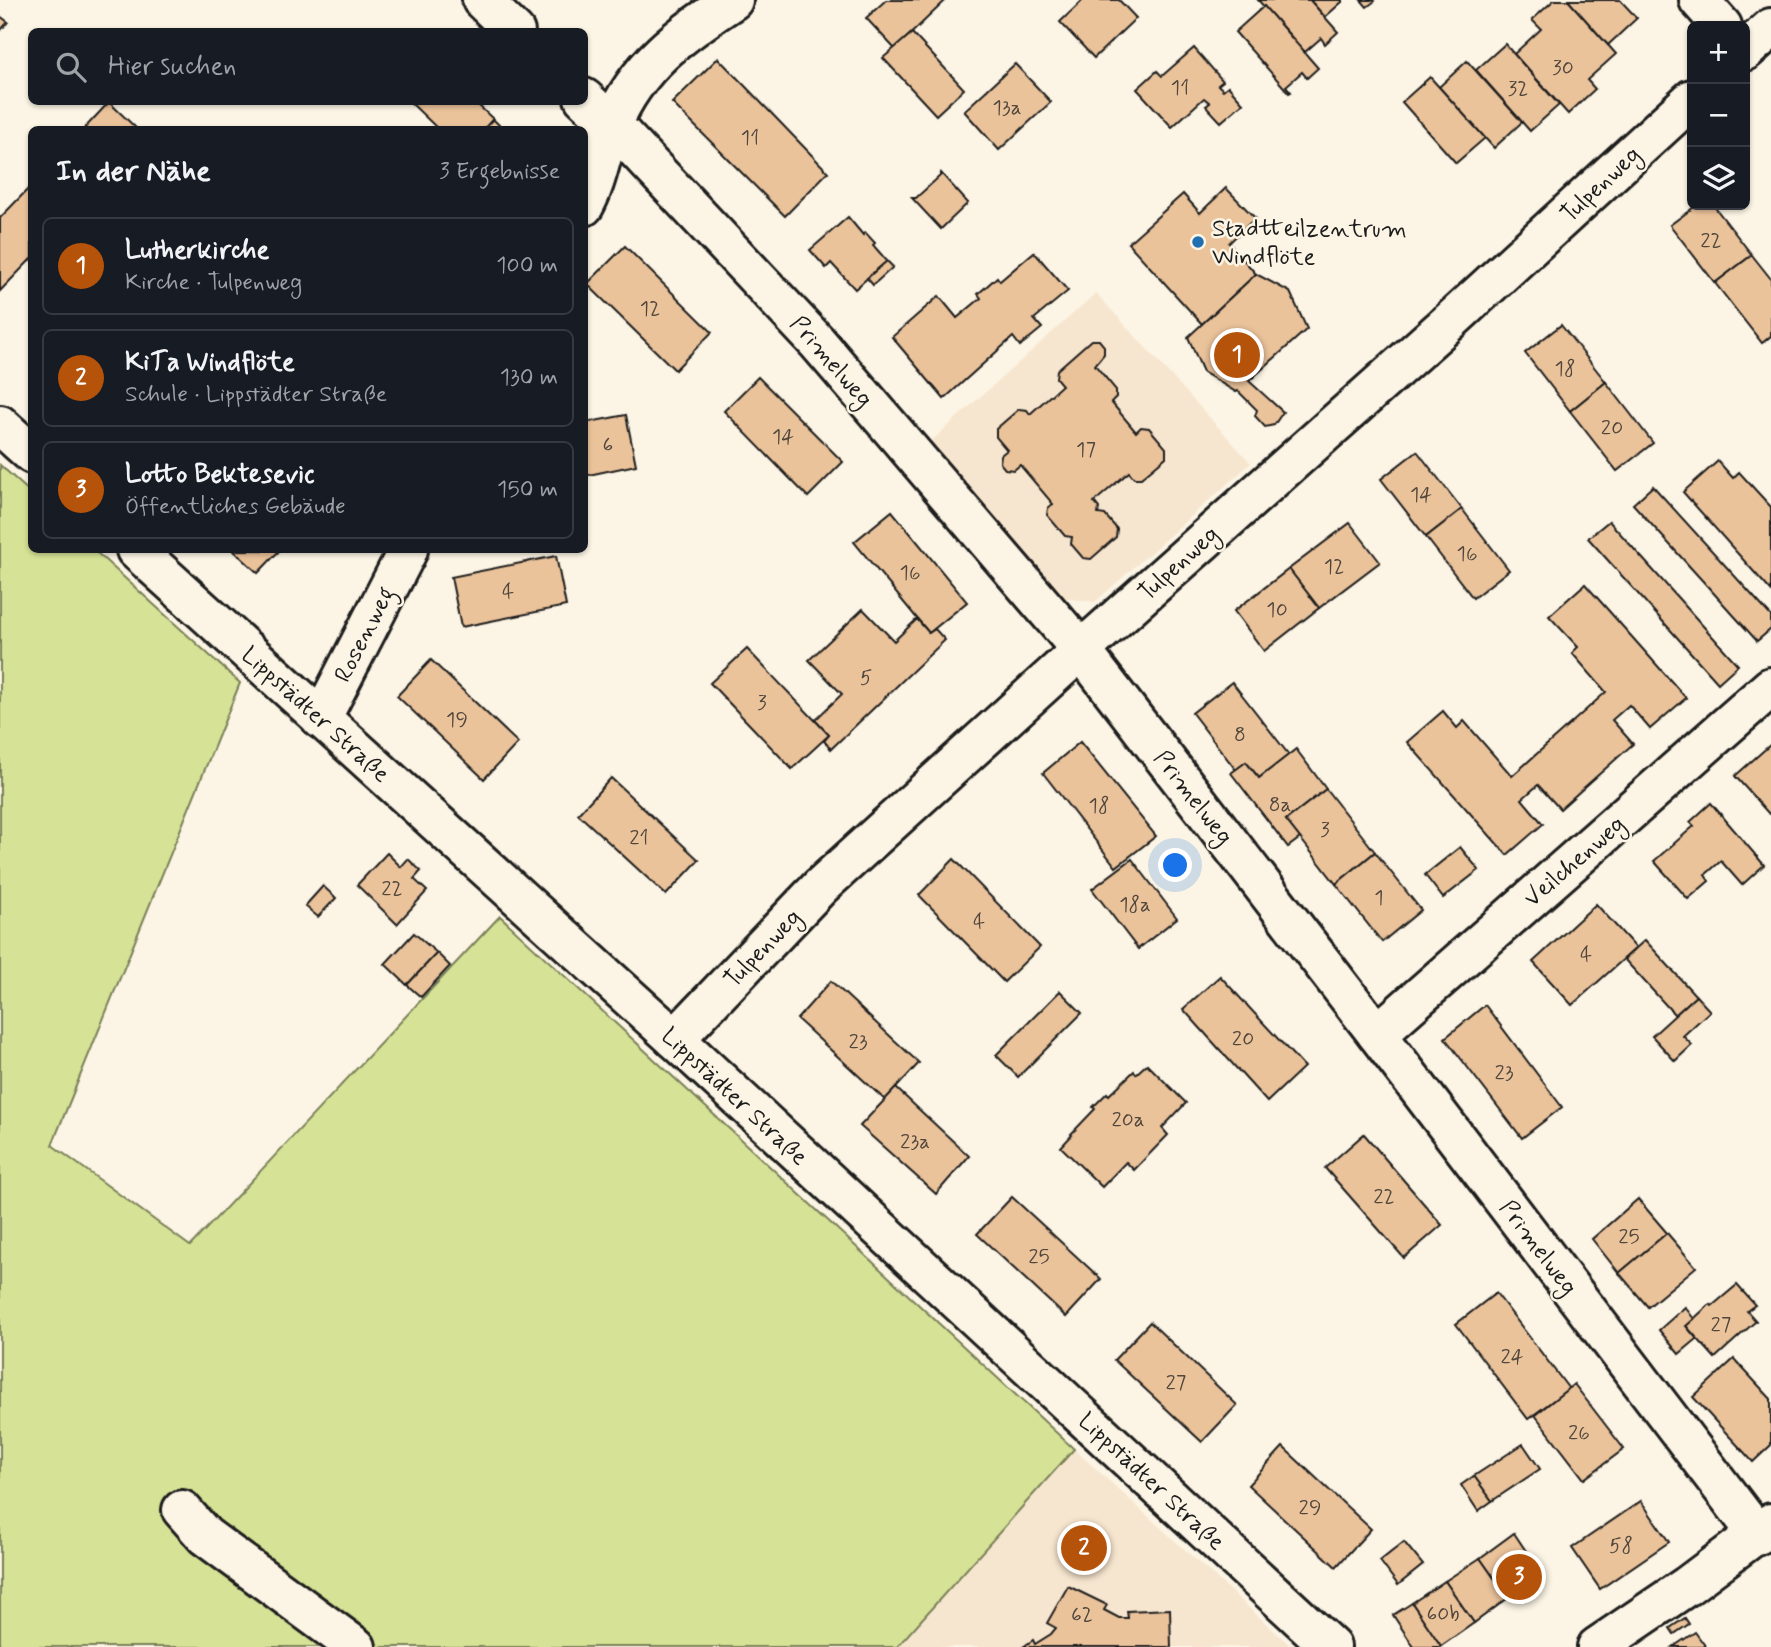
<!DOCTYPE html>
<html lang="de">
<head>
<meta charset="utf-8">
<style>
	:root { --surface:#171b24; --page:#242831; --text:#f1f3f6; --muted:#9ea1a6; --line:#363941; --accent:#b45309 }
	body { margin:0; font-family:Mynerve,sans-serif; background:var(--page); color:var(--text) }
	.controls { position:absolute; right:21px; top:21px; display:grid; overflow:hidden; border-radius:10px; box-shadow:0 2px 5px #0004 }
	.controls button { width:63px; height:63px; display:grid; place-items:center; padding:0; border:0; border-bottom:2px solid var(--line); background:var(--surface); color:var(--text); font:35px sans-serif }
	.you { position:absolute; left:1176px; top:866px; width:24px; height:24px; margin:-18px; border:5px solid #fff; border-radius:50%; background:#1a73e8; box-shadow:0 0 0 10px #1a73e833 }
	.badge { display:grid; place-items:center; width:46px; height:46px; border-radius:50%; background:var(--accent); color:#fff; font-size:23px; font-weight:700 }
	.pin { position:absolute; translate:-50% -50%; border:4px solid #fff; box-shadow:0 2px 7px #0006 }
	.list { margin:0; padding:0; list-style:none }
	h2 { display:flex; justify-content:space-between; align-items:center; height:91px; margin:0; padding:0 28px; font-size:30px }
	h2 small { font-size:23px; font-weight:400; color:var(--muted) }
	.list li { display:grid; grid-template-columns:46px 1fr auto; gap:21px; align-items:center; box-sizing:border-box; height:98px; margin:0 14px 14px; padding:0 14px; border:2px solid var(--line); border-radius:10px }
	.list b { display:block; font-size:26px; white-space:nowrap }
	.list p { margin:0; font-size:23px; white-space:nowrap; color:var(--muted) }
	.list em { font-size:23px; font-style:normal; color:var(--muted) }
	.icon { flex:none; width:38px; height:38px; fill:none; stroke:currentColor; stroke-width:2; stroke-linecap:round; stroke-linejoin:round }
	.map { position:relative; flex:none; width:1771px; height:1647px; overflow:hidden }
	.search { position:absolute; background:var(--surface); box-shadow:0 2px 5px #0004; left:28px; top:28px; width:560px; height:77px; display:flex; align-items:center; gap:18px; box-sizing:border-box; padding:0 24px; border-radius:10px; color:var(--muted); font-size:26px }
	.panel { position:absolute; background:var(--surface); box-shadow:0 2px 5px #0004; left:28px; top:126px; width:560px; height:427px; border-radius:10px }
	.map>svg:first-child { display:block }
</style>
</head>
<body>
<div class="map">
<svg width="1771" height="1647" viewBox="0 0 1771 1647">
	<rect width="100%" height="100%" fill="#fcf5e5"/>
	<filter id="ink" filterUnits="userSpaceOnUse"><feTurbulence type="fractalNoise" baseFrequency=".0143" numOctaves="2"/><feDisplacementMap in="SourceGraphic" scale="14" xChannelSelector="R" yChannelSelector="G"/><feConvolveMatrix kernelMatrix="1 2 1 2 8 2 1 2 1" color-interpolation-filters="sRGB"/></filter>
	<g filter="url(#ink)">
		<!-- built -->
		<g fill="#f7e6cf">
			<path d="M 1096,293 L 1251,463 L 1095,602 L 1064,598 L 930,442 Z"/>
			<path d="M 1074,1449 L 1292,1647 L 897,1647 Z"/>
		</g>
		<!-- green -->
		<path fill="#d6e295" stroke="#797f58" stroke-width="2" d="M 0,465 L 31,493 L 32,550 L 94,550 L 240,683 L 52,1145 L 190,1246 L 500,916 L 1074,1449 L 897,1647 L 0,1647 Z"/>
		<!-- building -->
		<g fill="#ebc39b" stroke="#1c1c1c" stroke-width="2">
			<path d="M 886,0 L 946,0 L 895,49 L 866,18 Z"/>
			<path d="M 1083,0 L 1119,0 L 1136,18 L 1094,58 L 1060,22 Z"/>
			<path d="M 1258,0 L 1310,0 L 1338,32 L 1325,44 L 1321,38 L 1305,52 Z"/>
			<path d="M 1310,0 L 1343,0 L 1343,1 L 1325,17 Z"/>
			<path d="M 1361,0 L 1374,0 L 1375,1 L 1367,7 Z"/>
			<path d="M 1554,0 L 1568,0 L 1616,54 L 1587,80 L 1595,89 L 1568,114 L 1514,54 L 1541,29 L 1532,20 Z"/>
			<path d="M 1568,0 L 1620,0 L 1637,18 L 1608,45 Z"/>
			<path d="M 1264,6 L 1318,68 L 1307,78 L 1302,72 L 1286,86 L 1291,92 L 1289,93 L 1235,32 Z"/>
			<path d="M 0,16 L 8,22 L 0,31 Z"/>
			<path d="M 912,33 L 964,89 L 936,115 L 883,58 Z"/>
			<path d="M 1505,44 L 1559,105 L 1530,131 L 1476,70 Z"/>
			<path d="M 1194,48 L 1223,81 L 1218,85 L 1223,90 L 1228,86 L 1243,103 L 1221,122 L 1206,106 L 1210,103 L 1204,98 L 1172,127 L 1137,89 L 1157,71 L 1162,76 Z"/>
			<path d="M 718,58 L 828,172 L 785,216 L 672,103 Z"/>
			<path d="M 1467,61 L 1522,122 L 1494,148 L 1439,87 Z"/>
			<path d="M 1015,64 L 1051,102 L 999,150 L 964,111 Z"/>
			<path d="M 1430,77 L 1485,138 L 1456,163 L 1402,102 Z"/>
			<path d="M 109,102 L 138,130 L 83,130 Z"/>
			<path d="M 410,102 L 475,102 L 493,119 L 483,130 L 439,130 Z"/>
			<path d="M 493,119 L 504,130 L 483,130 Z"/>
			<path d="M 941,173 L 968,203 L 941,229 L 912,198 L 916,198 L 940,176 Z"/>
			<path d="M 32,185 L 32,258 L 0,291 L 0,218 Z"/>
			<path d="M 1226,188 L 1255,218 L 1229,243 L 1256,274 L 1202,324 L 1128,243 L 1183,194 L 1200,213 Z"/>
			<path d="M 1697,205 L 1713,205 L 1752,255 L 1715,283 L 1670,225 Z"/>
			<path d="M 848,217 L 863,235 L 865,232 L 875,243 L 873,245 L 887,261 L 855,289 L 831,263 L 826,268 L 810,250 Z"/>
			<path d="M 625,246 L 712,332 L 675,370 L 587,284 Z"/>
			<path d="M 1034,252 L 1068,291 L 1034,319 L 1042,328 L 1020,346 L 1013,337 L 944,399 L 892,337 L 939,296 L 957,318 L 981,298 L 978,294 L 997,277 L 1000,281 Z"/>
			<path d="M 1752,255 L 1771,279 L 1771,336 L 1762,343 L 1715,283 Z"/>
			<path d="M 887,261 L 893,267 L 873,285 L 867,278 Z"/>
			<path d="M 1256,274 L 1290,292 L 1307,329 L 1249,381 L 1283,412 L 1274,425 L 1265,427 L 1255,416 L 1257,410 L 1238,391 L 1236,392 L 1203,372 L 1188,337 Z"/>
			<path d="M 1561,325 L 1606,382 L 1570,411 L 1525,353 Z"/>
			<path d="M 1091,340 L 1099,340 L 1104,346 L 1104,354 L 1095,365 L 1116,390 L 1116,397 L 1111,402 L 1136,432 L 1141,427 L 1149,428 L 1166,448 L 1166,457 L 1141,478 L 1134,478 L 1129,472 L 1094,502 L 1099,508 L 1098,514 L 1105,515 L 1117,529 L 1116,537 L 1091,559 L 1083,558 L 1071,544 L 1072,537 L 1065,536 L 1047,515 L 1048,508 L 1053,504 L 1020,465 L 1014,470 L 1005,469 L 1000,463 L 1001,455 L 1007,450 L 996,437 L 996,429 L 1019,409 L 1027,410 L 1030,414 L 1062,385 L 1056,378 L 1057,370 Z"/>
			<path d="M 758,377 L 843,462 L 808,497 L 724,411 Z"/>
			<path d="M 1606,382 L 1653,443 L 1617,471 L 1570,411 Z"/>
			<path d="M 626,415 L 636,465 L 584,476 L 584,423 Z"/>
			<path d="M 1417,451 L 1462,509 L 1426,537 L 1381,479 Z"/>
			<path d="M 1718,461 L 1733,478 L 1739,472 L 1771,507 L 1771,591 L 1683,492 Z"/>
			<path d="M 1653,486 L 1771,616 L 1771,629 L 1757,641 L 1633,504 Z"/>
			<path d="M 1462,509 L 1509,570 L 1473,598 L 1426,537 Z"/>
			<path d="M 892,511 L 967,602 L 929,633 L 854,542 Z"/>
			<path d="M 1609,521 L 1738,665 L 1718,683 L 1588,538 Z"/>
			<path d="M 1350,523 L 1380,562 L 1319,608 L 1289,569 Z"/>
			<path d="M 233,550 L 280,550 L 258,573 Z"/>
			<path d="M 556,556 L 566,606 L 461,627 L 451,577 Z"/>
			<path d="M 1289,569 L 1319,608 L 1264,651 L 1234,611 Z"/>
			<path d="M 1585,584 L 1686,698 L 1650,729 L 1629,705 L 1612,720 L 1633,744 L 1560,809 L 1538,785 L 1522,799 L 1543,824 L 1507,855 L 1407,742 L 1443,711 L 1457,728 L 1464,721 L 1512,776 L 1606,692 L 1572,653 L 1578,647 L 1549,616 Z"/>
			<path d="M 863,609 L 894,641 L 917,619 L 929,633 L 935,629 L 945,640 L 831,749 L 824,741 L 829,735 L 815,720 L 842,694 L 809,660 Z"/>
			<path d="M 747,649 L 829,735 L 792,769 L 710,683 Z"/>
			<path d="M 431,660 L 518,743 L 484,779 L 397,696 Z"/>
			<path d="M 1232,682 L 1289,755 L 1259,778 L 1246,762 L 1236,770 L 1192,713 Z"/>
			<path d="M 1080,742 L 1156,836 L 1116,867 L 1043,773 Z"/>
			<path d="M 1771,744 L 1771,813 L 1769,814 L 1735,776 Z"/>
			<path d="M 1296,749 L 1326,789 L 1286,820 L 1300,838 L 1288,847 L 1231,773 L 1246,762 L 1259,778 Z"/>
			<path d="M 611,778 L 699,860 L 666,895 L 578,814 Z"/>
			<path d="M 1326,789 L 1375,852 L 1336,884 L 1286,820 Z"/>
			<path d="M 1711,803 L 1764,865 L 1742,885 L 1721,861 L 1705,875 L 1709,881 L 1688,899 L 1654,861 L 1694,826 L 1690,822 Z"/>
			<path d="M 1460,847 L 1479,870 L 1443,898 L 1425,875 Z"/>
			<path d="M 1375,852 L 1421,910 L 1382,942 L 1336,884 Z"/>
			<path d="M 387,853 L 401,867 L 408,859 L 421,871 L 414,879 L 427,891 L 397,924 L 357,885 Z"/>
			<path d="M 954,859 L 1040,947 L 1004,982 L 919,895 Z"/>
			<path d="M 1132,859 L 1177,918 L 1138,949 L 1092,889 Z"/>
			<path d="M 323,886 L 336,898 L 318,917 L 305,906 Z"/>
			<path d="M 1596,904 L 1636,948 L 1572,1005 L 1533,962 Z"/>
			<path d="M 414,933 L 437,953 L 407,985 L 385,964 Z"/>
			<path d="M 1645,940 L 1696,996 L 1675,1015 L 1624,959 Z"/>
			<path d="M 437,953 L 450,966 L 421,997 L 407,985 Z"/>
			<path d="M 1220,976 L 1304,1067 L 1267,1102 L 1183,1009 Z"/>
			<path d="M 831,981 L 919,1063 L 885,1100 L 797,1019 Z"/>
			<path d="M 1060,991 L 1082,1013 L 1018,1077 L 996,1055 Z"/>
			<path d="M 1696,996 L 1710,1011 L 1683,1036 L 1692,1045 L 1675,1061 L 1652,1036 Z"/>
			<path d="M 1485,1005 L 1562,1107 L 1522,1138 L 1445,1038 Z"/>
			<path d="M 1147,1064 L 1186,1103 L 1162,1128 L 1168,1135 L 1134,1170 L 1126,1162 L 1102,1187 L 1061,1147 L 1072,1135 L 1071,1134 L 1095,1109 L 1093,1107 L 1107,1093 L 1109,1095 L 1134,1071 L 1136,1074 Z"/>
			<path d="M 896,1088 L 969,1156 L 936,1194 L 860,1126 Z"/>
			<path d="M 1364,1134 L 1442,1225 L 1404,1258 L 1325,1168 Z"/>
			<path d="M 1012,1197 L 1101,1279 L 1066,1317 L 977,1234 Z"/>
			<path d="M 1638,1199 L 1667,1233 L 1619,1273 L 1592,1239 Z"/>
			<path d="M 1667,1233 L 1696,1267 L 1648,1307 L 1619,1273 Z"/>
			<path d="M 1737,1285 L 1755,1305 L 1747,1311 L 1756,1321 L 1715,1358 L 1686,1326 L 1710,1304 L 1712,1306 Z"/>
			<path d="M 1496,1293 L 1569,1389 L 1528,1419 L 1456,1324 Z"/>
			<path d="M 1685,1307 L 1694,1319 L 1686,1326 L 1697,1339 L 1679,1354 L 1659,1330 Z"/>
			<path d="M 1150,1322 L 1237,1405 L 1202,1442 L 1114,1360 Z"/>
			<path d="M 1734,1359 L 1771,1399 L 1771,1445 L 1753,1462 L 1693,1397 Z"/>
			<path d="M 1574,1384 L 1624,1449 L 1584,1479 L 1535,1415 Z"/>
			<path d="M 1523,1444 L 1540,1469 L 1492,1501 L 1474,1476 Z"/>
			<path d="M 1283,1447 L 1371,1529 L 1336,1567 L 1248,1485 Z"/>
			<path d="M 1474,1476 L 1492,1501 L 1478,1511 L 1461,1485 Z"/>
			<path d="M 1641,1501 L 1669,1542 L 1600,1589 L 1572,1548 Z"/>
			<path d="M 1514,1533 L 1542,1575 L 1508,1598 L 1480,1558 Z"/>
			<path d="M 1404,1542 L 1423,1565 L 1398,1585 L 1380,1561 Z"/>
			<path d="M 1480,1558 L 1508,1598 L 1474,1623 L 1445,1581 Z"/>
			<path d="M 1445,1581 L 1474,1623 L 1441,1646 L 1412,1603 Z"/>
			<path d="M 1068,1586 L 1107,1605 L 1104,1610 L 1119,1618 L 1128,1618 L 1127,1611 L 1170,1609 L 1171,1647 L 1023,1647 L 1033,1640 L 1035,1644 L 1051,1634 L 1056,1628 L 1047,1623 Z"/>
			<path d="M 1412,1603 L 1441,1646 L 1439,1647 L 1414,1647 L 1393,1615 Z"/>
			<path d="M 1685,1618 L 1689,1624 L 1674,1634 L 1670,1628 Z"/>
			<path d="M 1695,1632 L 1706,1647 L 1673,1647 Z"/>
		</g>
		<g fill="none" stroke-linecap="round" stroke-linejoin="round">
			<!-- minor casing -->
			<g stroke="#1c1c1c" stroke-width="44">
				<g id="minor">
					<path d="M 482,0 L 515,32"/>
					<path d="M 1699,0 L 1722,26"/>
					<path d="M 1745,51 L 1771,28"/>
					<path d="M 584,98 L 612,124 L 817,342 L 1081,650 L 1377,1034 L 1758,1535"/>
					<path d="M 584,206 C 598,181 601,152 612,125 C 637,65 681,34 733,0"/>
					<path d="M 0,425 L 32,454"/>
					<path d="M 136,550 L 675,1039 L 1331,1647"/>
					<path d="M 321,719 L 408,550"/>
					<path d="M 1377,1034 L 1771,687"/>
					<path d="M 675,1039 L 821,886 L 1081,650 L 1447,324 L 1692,99"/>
					<path d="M 182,1510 L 205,1536 L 356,1647"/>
					<path d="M 1597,1647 L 1687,1586 L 1771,1523"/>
				</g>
			</g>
			<!-- minor -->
			<use href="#minor" stroke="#fcf5e5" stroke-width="38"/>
		</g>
	</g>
	<!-- markers -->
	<circle fill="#1f6fb2" stroke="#fcf5e5" stroke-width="2.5" cx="1198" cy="242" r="7"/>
	<g text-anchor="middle" stroke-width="5" stroke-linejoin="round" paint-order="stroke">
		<!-- number labels -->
		<g font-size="21" fill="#50463c">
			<text x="1563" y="74">30</text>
			<text x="1180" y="94">11</text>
			<text x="1518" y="95">32</text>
			<text x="1007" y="114">13a</text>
			<text x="750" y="144">11</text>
			<text x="1711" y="247">22</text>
			<text x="650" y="315">12</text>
			<text x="1565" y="375">18</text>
			<text x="1612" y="434">20</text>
			<text x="783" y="443">14</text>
			<text x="608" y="451">6</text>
			<text x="1086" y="456">17</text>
			<text x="1421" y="501">14</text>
			<text x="1467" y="560">16</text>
			<text x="1334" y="573">12</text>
			<text x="910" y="579">16</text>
			<text x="508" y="598">4</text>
			<text x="1277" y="616">10</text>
			<text x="866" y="684">5</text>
			<text x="762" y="709">3</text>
			<text x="457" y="726">19</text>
			<text x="1240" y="741">8</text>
			<text x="1280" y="811">8a</text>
			<text x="1099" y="812">18</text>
			<text x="1325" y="836">3</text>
			<text x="639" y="844">21</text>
			<text x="392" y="895">22</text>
			<text x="1379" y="904">1</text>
			<text x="1135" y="911">18a</text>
			<text x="979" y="928">4</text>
			<text x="1586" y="961">4</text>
			<text x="1243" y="1045">20</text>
			<text x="858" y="1048">23</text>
			<text x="1504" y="1079">23</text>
			<text x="1128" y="1126">20a</text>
			<text x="915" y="1148">23a</text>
			<text x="1384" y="1203">22</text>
			<text x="1629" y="1243">25</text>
			<text x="1039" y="1263">25</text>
			<text x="1721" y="1331">27</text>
			<text x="1512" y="1363">24</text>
			<text x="1176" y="1389">27</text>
			<text x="1579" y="1439">26</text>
			<text x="1310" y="1514">29</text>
			<text x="1621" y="1552">58</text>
			<text x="1443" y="1620">60b</text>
			<text x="1082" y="1621">62</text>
		</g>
		<!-- street labels -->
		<g font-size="24" fill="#1c1c1c" stroke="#fcf5e5">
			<text transform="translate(1600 184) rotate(-43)" y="8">Tulpenweg</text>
			<text transform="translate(832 361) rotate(49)" y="8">Primelweg</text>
			<text transform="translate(1178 563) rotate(-42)" y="8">Tulpenweg</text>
			<text transform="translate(364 634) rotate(-63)" y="8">Rosenweg</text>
			<text transform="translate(316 714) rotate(42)" y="8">Lippstädter Straße</text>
			<text transform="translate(1194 797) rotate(52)" y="8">Primelweg</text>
			<text transform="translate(1574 861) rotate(-41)" y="8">Veilchenweg</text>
			<text transform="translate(762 948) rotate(-46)" y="8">Tulpenweg</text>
			<text transform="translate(735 1096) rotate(43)" y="8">Lippstädter Straße</text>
			<text transform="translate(1539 1247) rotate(53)" y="8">Primelweg</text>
			<text transform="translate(1152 1481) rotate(43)" y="8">Lippstädter Straße</text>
		</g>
		<!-- poi labels -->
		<g font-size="24" fill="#1c1c1c" stroke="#fcf5e5" text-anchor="start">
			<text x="1212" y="236">Stadtteilzentrum<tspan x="1212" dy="28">Windflöte</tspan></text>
		</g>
	</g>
</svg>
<div class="controls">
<button>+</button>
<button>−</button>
<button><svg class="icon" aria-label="layers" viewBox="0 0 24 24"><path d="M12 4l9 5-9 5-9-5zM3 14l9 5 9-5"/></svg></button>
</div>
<div class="you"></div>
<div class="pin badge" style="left:1237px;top:355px">1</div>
<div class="pin badge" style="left:1084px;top:1548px">2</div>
<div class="pin badge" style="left:1519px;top:1577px">3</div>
<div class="search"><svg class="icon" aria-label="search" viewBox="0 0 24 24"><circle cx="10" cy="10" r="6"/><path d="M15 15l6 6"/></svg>Hier suchen</div>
<section class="panel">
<h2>In der Nähe<small>3 Ergebnisse</small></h2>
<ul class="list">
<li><span class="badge">1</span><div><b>Lutherkirche</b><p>Kirche · Tulpenweg</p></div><em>100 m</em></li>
<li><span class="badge">2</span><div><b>KiTa Windflöte</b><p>Schule · Lippstädter Straße</p></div><em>130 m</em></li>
<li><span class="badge">3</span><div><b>Lotto Bektesevic</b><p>Öffentliches Gebäude</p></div><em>150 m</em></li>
</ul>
</section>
</div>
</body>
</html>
